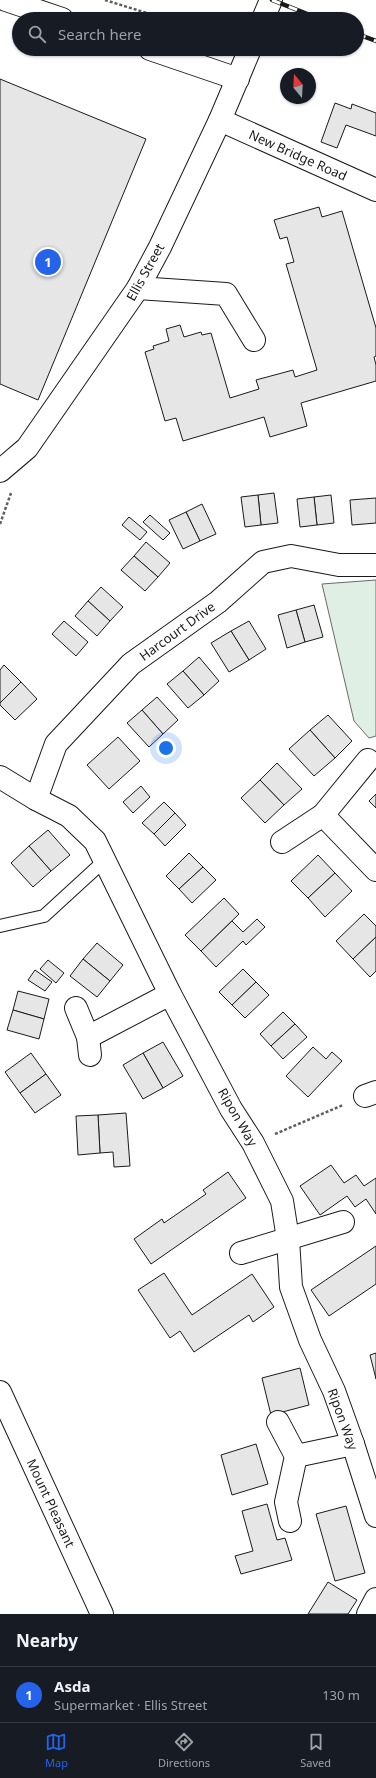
<!DOCTYPE html>
<html lang="en">
<head>
<meta charset="utf-8">
<style>
	:root { --surface:#171b24; --page:#20242c; --text:#f1f3f6; --muted:#9ea1a6; --line:#363941; --accent:#2563eb }
	body { margin:0; font-family:"Noto Sans",sans-serif; background:var(--page); color:var(--text) }
	.compass { position:absolute; left:280px; top:68px; width:36px; height:36px; border-radius:50%; background:var(--surface); box-shadow:0 1px 3px #0004; rotate:342deg }
	.you { position:absolute; left:166px; top:748px; width:14px; height:14px; margin:-10px; border:3px solid #fff; border-radius:50%; background:#1a73e8; box-shadow:0 0 0 6px #1a73e833 }
	.badge { display:grid; place-items:center; width:26px; height:26px; border-radius:50%; background:var(--accent); color:#fff; font-size:13px; font-weight:700 }
	.pin { position:absolute; translate:-50% -50%; border:2px solid #fff; box-shadow:0 1px 4px #0006 }
	.list { margin:0; padding:0; list-style:none }
	h2 { display:flex; justify-content:space-between; align-items:center; height:52px; margin:0; padding:0 16px; font-size:17px }
	h2 small { font-size:13px; font-weight:400; color:var(--muted) }
	.list li { display:grid; grid-template-columns:26px 1fr auto; gap:12px; align-items:center; box-sizing:border-box; height:56px; padding:0 16px; border-top:1px solid var(--line) }
	.list b { display:block; font-size:15px; white-space:nowrap }
	.list p { margin:0; font-size:13px; white-space:nowrap; color:var(--muted) }
	.list em { font-size:13px; font-style:normal; color:var(--muted) }
	.icon { flex:none; width:22px; height:22px; fill:none; stroke:currentColor; stroke-width:2; stroke-linecap:round; stroke-linejoin:round }
	.map { position:relative; flex:none; width:376px; height:1614px; overflow:hidden }
	.search { position:absolute; background:var(--surface); box-shadow:0 1px 3px #0004; left:12px; right:12px; top:12px; height:44px; display:flex; align-items:center; gap:10px; box-sizing:border-box; padding:0 14px; border-radius:22px; color:var(--muted); font-size:15px }
	.sheet { height:108px; background:var(--surface) }
	nav { display:flex; justify-content:space-around; align-items:center; box-sizing:border-box; height:56px; border-top:1px solid var(--line); background:var(--surface); font-size:11px; color:var(--muted) }
	nav a { display:grid; justify-items:center; gap:2px }
	nav .on { color:var(--accent) }
	.map>svg:first-child { display:block }
</style>
</head>
<body>
<div class="map">
<svg width="376" height="1614" viewBox="0 0 376 1614">
	<rect width="100%" height="100%" fill="#fff"/>
	<!-- green -->
	<path fill="#e0efe3" stroke="#6a6a6a" d="M 376,580 L 376,736 L 369,738 L 354,721 L 322,584 Z"/>
	<!-- building -->
	<g fill="#e6e6e6" stroke="#1a1a1a">
		<path d="M 0,79 L 146,139 L 38,400 L 0,384 Z"/>
		<path d="M 335,103 L 351,109 L 352,104 L 376,113 L 376,136 L 346,125 L 337,148 L 321,142 Z"/>
		<path d="M 319,207 L 322,217 L 342,211 L 376,328 L 376,356 L 374,357 L 376,365 L 376,381 L 301,403 L 307,426 L 270,437 L 264,417 L 183,441 L 176,418 L 165,421 L 145,352 L 154,349 L 153,346 L 169,341 L 166,329 L 180,325 L 184,337 L 201,332 L 202,335 L 211,333 L 230,398 L 259,389 L 256,380 L 293,370 L 295,377 L 317,370 L 286,264 L 294,262 L 287,237 L 280,239 L 274,220 Z"/>
		<path d="M 274,493 L 278,523 L 261,525 L 258,495 Z"/>
		<path d="M 258,495 L 261,525 L 245,527 L 241,497 Z"/>
		<path d="M 331,495 L 334,523 L 317,525 L 314,497 Z"/>
		<path d="M 314,497 L 317,525 L 300,527 L 297,499 Z"/>
		<path d="M 376,498 L 376,523 L 352,525 L 350,500 Z"/>
		<path d="M 202,504 L 216,534 L 200,541 L 186,512 Z"/>
		<path d="M 186,512 L 200,541 L 183,549 L 169,520 Z"/>
		<path d="M 150,515 L 170,533 L 163,540 L 143,522 Z"/>
		<path d="M 129,517 L 147,532 L 140,540 L 122,525 Z"/>
		<path d="M 146,542 L 170,563 L 158,577 L 134,556 Z"/>
		<path d="M 134,556 L 158,577 L 145,591 L 121,570 Z"/>
		<path d="M 101,587 L 123,607 L 110,621 L 88,601 Z"/>
		<path d="M 88,601 L 110,621 L 97,636 L 75,616 Z"/>
		<path d="M 314,605 L 323,637 L 305,642 L 296,610 Z"/>
		<path d="M 296,610 L 305,642 L 287,648 L 278,615 Z"/>
		<path d="M 64,621 L 88,642 L 76,656 L 52,634 Z"/>
		<path d="M 249,621 L 266,649 L 249,660 L 231,631 Z"/>
		<path d="M 231,631 L 249,660 L 229,672 L 211,643 Z"/>
		<path d="M 199,657 L 219,681 L 204,695 L 183,671 Z"/>
		<path d="M 4,665 L 21,682 L 0,703 L 0,670 Z"/>
		<path d="M 183,671 L 204,695 L 188,708 L 167,684 Z"/>
		<path d="M 21,682 L 37,699 L 15,720 L 0,705 L 0,703 Z"/>
		<path d="M 157,697 L 178,720 L 163,734 L 142,710 Z"/>
		<path d="M 142,710 L 163,734 L 149,747 L 127,723 Z"/>
		<path d="M 328,715 L 352,741 L 335,758 L 310,730 Z"/>
		<path d="M 310,730 L 335,758 L 314,776 L 289,749 Z"/>
		<path d="M 118,737 L 140,761 L 109,789 L 87,765 Z"/>
		<path d="M 277,763 L 302,789 L 284,805 L 260,780 Z"/>
		<path d="M 260,780 L 284,805 L 265,823 L 241,798 Z"/>
		<path d="M 141,786 L 150,797 L 133,813 L 123,802 Z"/>
		<path d="M 376,794 L 376,808 L 369,801 Z"/>
		<path d="M 164,802 L 175,813 L 154,834 L 142,823 Z"/>
		<path d="M 175,813 L 186,825 L 165,846 L 154,834 Z"/>
		<path d="M 48,830 L 70,855 L 51,871 L 29,846 Z"/>
		<path d="M 29,846 L 51,871 L 33,887 L 11,863 Z"/>
		<path d="M 189,853 L 203,867 L 179,889 L 166,876 Z"/>
		<path d="M 318,855 L 335,873 L 308,898 L 291,881 Z"/>
		<path d="M 203,867 L 216,880 L 192,903 L 179,889 Z"/>
		<path d="M 335,873 L 352,891 L 325,917 L 308,898 Z"/>
		<path d="M 224,898 L 239,914 L 201,951 L 185,935 Z"/>
		<path d="M 364,914 L 376,926 L 376,937 L 353,959 L 336,941 Z"/>
		<path d="M 257,919 L 265,927 L 246,945 L 243,941 L 216,967 L 201,951 L 232,921 L 243,932 Z"/>
		<path d="M 376,937 L 376,971 L 370,977 L 353,959 Z"/>
		<path d="M 97,943 L 123,965 L 110,981 L 83,959 Z"/>
		<path d="M 83,959 L 110,981 L 97,997 L 70,976 Z"/>
		<path d="M 48,960 L 64,973 L 56,983 L 40,969 Z"/>
		<path d="M 243,969 L 256,982 L 232,1005 L 219,992 Z"/>
		<path d="M 35,970 L 52,982 L 45,991 L 28,980 Z"/>
		<path d="M 256,982 L 269,995 L 245,1018 L 232,1005 Z"/>
		<path d="M 18,991 L 49,999 L 44,1019 L 13,1010 Z"/>
		<path d="M 13,1010 L 44,1019 L 39,1039 L 7,1030 Z"/>
		<path d="M 283,1012 L 295,1024 L 271,1046 L 260,1034 Z"/>
		<path d="M 295,1024 L 307,1037 L 283,1059 L 271,1046 Z"/>
		<path d="M 163,1042 L 183,1076 L 163,1088 L 143,1053 Z"/>
		<path d="M 313,1047 L 326,1059 L 332,1052 L 342,1061 L 308,1097 L 286,1076 Z"/>
		<path d="M 31,1053 L 46,1074 L 20,1093 L 5,1072 Z"/>
		<path d="M 143,1053 L 163,1088 L 143,1099 L 123,1065 Z"/>
		<path d="M 46,1074 L 61,1095 L 35,1113 L 20,1093 Z"/>
		<path d="M 126,1113 L 130,1166 L 114,1167 L 113,1152 L 100,1153 L 98,1115 Z"/>
		<path d="M 98,1115 L 100,1153 L 78,1155 L 76,1116 Z"/>
		<path d="M 331,1165 L 344,1183 L 356,1175 L 364,1186 L 376,1178 L 376,1214 L 366,1199 L 355,1207 L 347,1196 L 320,1215 L 300,1186 Z"/>
		<path d="M 228,1172 L 246,1198 L 151,1264 L 134,1239 L 162,1219 L 164,1223 L 206,1194 L 203,1190 Z"/>
		<path d="M 376,1246 L 376,1284 L 329,1316 L 311,1290 Z"/>
		<path d="M 164,1273 L 192,1315 L 252,1274 L 274,1307 L 253,1322 L 249,1315 L 194,1352 L 180,1331 L 170,1338 L 138,1290 Z"/>
		<path d="M 376,1353 L 376,1379 L 370,1355 Z"/>
		<path d="M 300,1368 L 309,1405 L 271,1415 L 262,1378 Z"/>
		<path d="M 256,1444 L 268,1484 L 232,1495 L 221,1455 Z"/>
		<path d="M 267,1504 L 277,1540 L 285,1538 L 292,1560 L 241,1574 L 235,1556 L 253,1551 L 242,1511 Z"/>
		<path d="M 346,1506 L 365,1573 L 335,1581 L 316,1514 Z"/>
		<path d="M 328,1582 L 357,1600 L 348,1614 L 308,1614 Z"/>
	</g>
	<g fill="none" stroke-linecap="round" stroke-linejoin="round">
		<!-- lane casing -->
		<g stroke="#1a1a1a" stroke-width="14">
			<path id="lane" d="M 0,926 L 44,916 L 104,861"/>
		</g>
		<!-- street casing -->
		<g stroke="#1a1a1a" stroke-width="24">
			<g id="street">
				<path d="M 6,0 L 62,19"/>
				<path d="M 263,19 L 271,0"/>
				<path d="M 150,49 L 238,79"/>
				<path d="M 220,120 L 376,190"/>
				<path d="M 138,288 L 226,294 L 254,340"/>
				<path d="M 0,471 L 27,448 L 138,288 L 160,247 L 220,120 L 250,49"/>
				<path d="M 0,777 L 36,799 L 69,816 L 95,841 L 170,994 L 231,1109 L 253,1143 L 282,1201 L 288,1239 L 291,1287 L 310,1340 L 334,1391 L 353,1444 L 376,1516"/>
				<path d="M 36,799 L 56,744 L 131,664 L 218,602 L 263,562 L 291,556 L 339,565 L 376,565"/>
				<path d="M 323,815 L 376,870"/>
				<path d="M 282,842 L 323,815 L 368,760"/>
				<path d="M 76,1008 L 88,1037 L 90,1055"/>
				<path d="M 88,1037 L 170,994"/>
				<path d="M 365,1096 L 376,1092"/>
				<path d="M 241,1253 L 343,1222"/>
				<path d="M 278,1422 L 296,1456 L 286,1502 L 290,1521"/>
				<path d="M 296,1456 L 353,1444"/>
				<path d="M 368,1614 L 376,1599"/>
			</g>
		</g>
		<!-- highway casing -->
		<g stroke="#1a1a1a" stroke-width="24">
			<path id="highway" d="M 0,1392 L 102,1614"/>
		</g>
		<!-- path -->
		<g stroke="#5f5f5f" stroke-width="2.5" stroke-dasharray="3 2" stroke-linecap="butt">
			<path d="M 105,0 L 166,19"/>
			<path d="M 0,524 L 11,493"/>
			<path d="M 275,1134 L 343,1105"/>
		</g>
		<!-- lane -->
		<use href="#lane" stroke="#fff" stroke-width="12"/>
		<!-- street -->
		<use href="#street" stroke="#fff" stroke-width="22"/>
		<!-- highway -->
		<use href="#highway" stroke="#fff" stroke-width="22"/>
		<!-- rail casing -->
		<g stroke="#1a1a1a" stroke-width="4.5">
			<g id="rail">
				<path d="M 272,0 L 320,19"/>
				<path d="M 357,34 L 376,41"/>
			</g>
		</g>
		<!-- rail -->
		<use href="#rail" stroke="#fff" stroke-width="3" stroke-dasharray="9" stroke-linecap="butt"/>
	</g>
	<g text-anchor="middle" stroke-width="3" stroke-linejoin="round" paint-order="stroke">
		<!-- street labels -->
		<g font-size="13" fill="#1a1a1a" stroke="#fff">
			<text transform="translate(298 155) rotate(24)" y="5">New Bridge Road</text>
			<text transform="translate(145 272) rotate(-61)" y="5">Ellis Street</text>
			<text transform="translate(177 631) rotate(-36)" y="5">Harcourt Drive</text>
			<text transform="translate(238 1117) rotate(60)" y="5">Ripon Way</text>
			<text transform="translate(343 1419) rotate(70)" y="5">Ripon Way</text>
			<text transform="translate(51 1503) rotate(65)" y="5">Mount Pleasant</text>
		</g>
	</g>
</svg>
<svg class="compass" viewBox="-18 -18 36 36"><path d="M0-13l5 13h-10z" fill="#e53935"/><path d="M0 13l5-13h-10z" fill="#9ea1a6"/></svg>
<div class="you"></div>
<div class="pin badge" style="left:48px;top:262px">1</div>
<div class="search"><svg class="icon" aria-label="search" viewBox="0 0 24 24"><circle cx="10" cy="10" r="6"/><path d="M15 15l6 6"/></svg>Search here</div>
</div>
<section class="sheet">
<h2>Nearby<small></small></h2>
<ul class="list">
<li><span class="badge">1</span><div><b>Asda</b><p>Supermarket · Ellis Street</p></div><em>130 m</em></li>
</ul>
</section>
<nav>
<a class="on"><svg class="icon" aria-label="map" viewBox="0 0 24 24"><path d="M3 6l6-2 6 2 6-2v14l-6 2-6-2-6 2zM9 4v14M15 6v14"/></svg>Map</a>
<a><svg class="icon" aria-label="directions" viewBox="0 0 24 24"><path d="M12 3l9 9-9 9-9-9zM9 14v-3h6M13 9l2 2-2 2"/></svg>Directions</a>
<a><svg class="icon" aria-label="saved" viewBox="0 0 24 24"><path d="M7 4h10v16l-5-4-5 4z"/></svg>Saved</a>
</nav>
</body>
</html>
